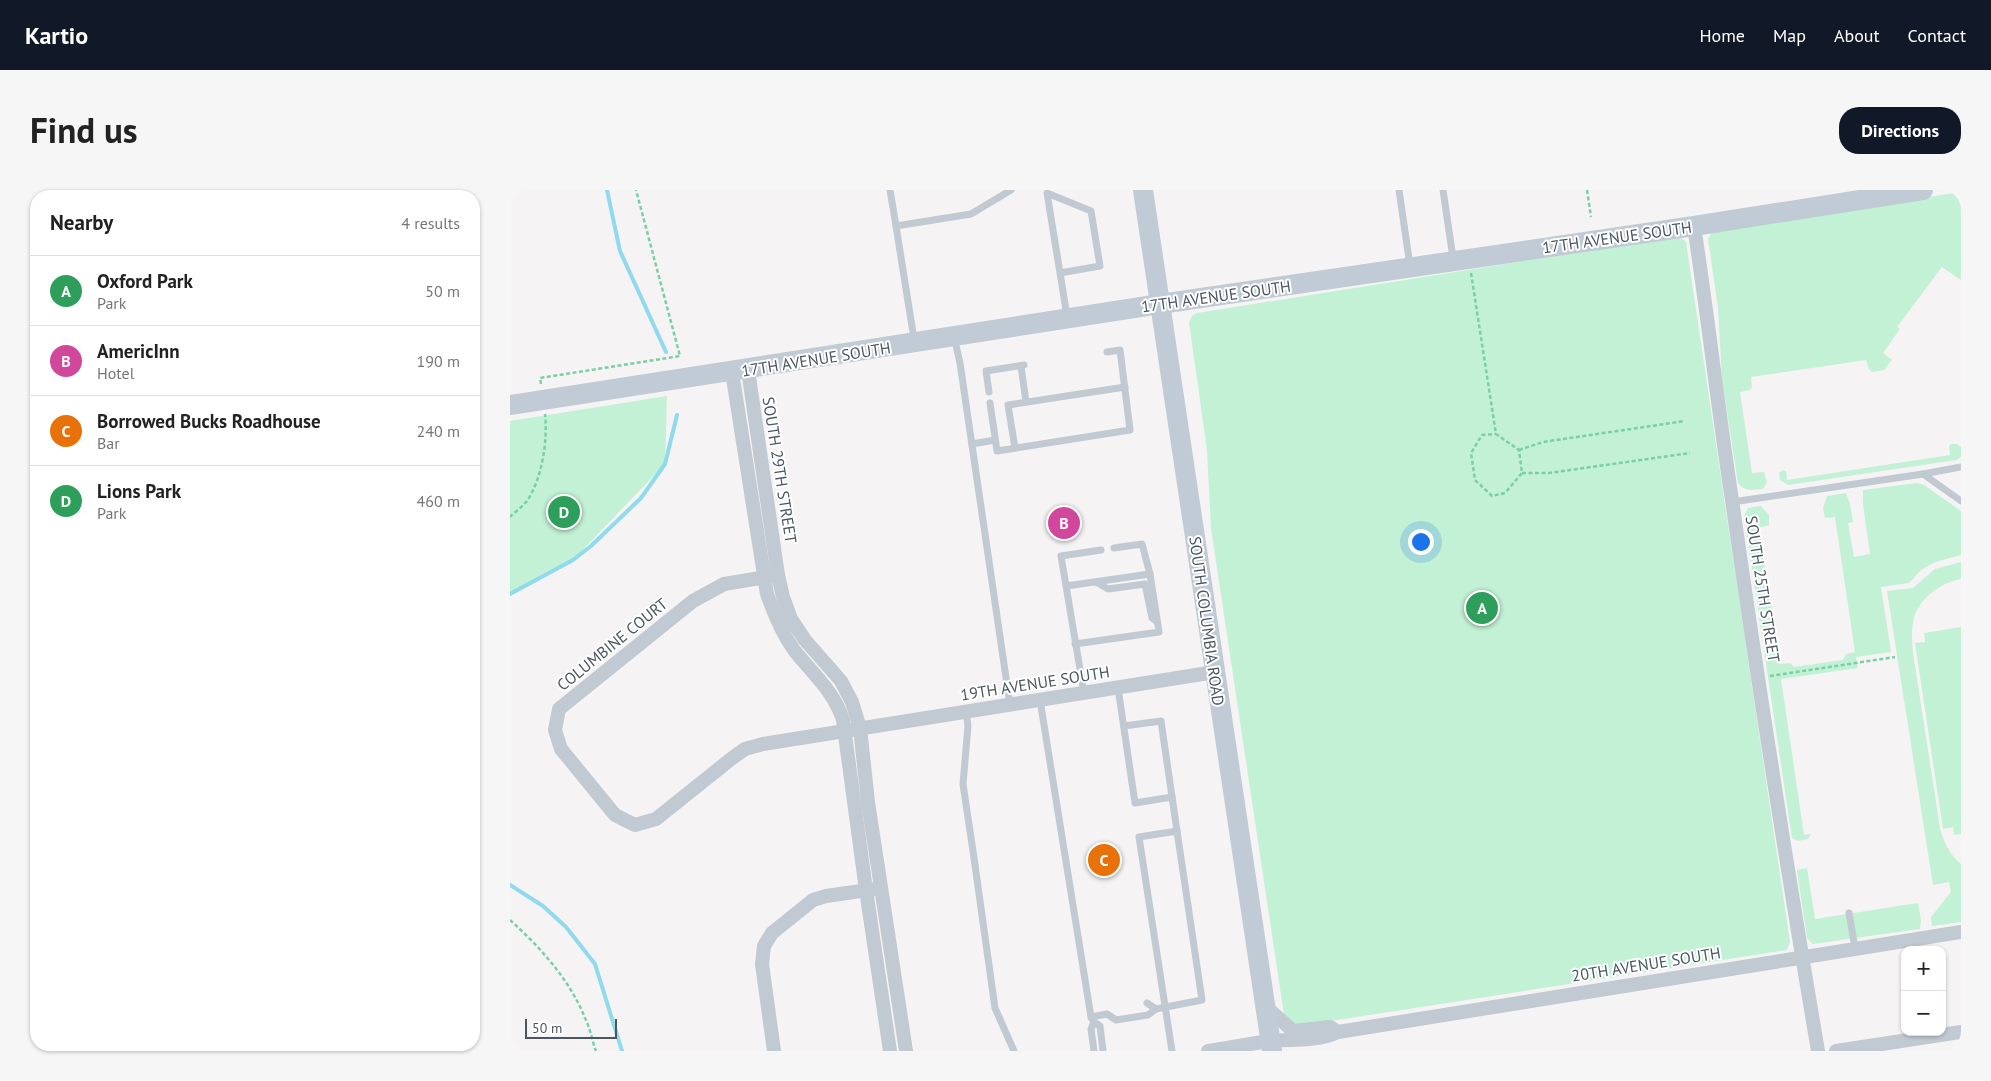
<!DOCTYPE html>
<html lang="en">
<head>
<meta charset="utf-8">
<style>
	:root { --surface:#fff; --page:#f6f6f6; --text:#222; --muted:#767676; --line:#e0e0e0; --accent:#111827 }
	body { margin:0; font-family:"PT Sans",sans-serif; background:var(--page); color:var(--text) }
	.controls { position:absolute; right:15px; bottom:15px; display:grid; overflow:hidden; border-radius:10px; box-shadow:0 1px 4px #0004 }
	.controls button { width:45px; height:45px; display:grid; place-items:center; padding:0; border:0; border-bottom:1px solid var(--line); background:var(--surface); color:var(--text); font:25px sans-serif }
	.scale { position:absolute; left:15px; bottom:12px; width:92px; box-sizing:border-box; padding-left:5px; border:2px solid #4a5661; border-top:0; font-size:14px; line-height:18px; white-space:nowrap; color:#4a5661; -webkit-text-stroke:4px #fff; paint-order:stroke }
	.you { position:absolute; left:910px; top:351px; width:18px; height:18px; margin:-12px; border:4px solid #fff; border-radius:50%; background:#1a73e8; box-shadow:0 0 0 8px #1a73e833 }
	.badge { display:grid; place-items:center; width:32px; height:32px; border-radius:50%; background:var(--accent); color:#fff; font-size:16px; font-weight:700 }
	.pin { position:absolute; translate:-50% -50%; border:2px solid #fff; box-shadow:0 1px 5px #0006 }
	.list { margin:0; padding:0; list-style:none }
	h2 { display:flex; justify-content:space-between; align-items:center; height:65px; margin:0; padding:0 20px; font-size:21px }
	h2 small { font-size:16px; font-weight:400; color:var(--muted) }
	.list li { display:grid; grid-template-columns:32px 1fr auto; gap:15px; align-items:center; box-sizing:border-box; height:70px; padding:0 20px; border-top:1px solid var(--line) }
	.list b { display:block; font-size:19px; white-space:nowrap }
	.list p { margin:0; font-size:16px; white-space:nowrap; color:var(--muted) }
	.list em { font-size:16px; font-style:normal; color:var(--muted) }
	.map { position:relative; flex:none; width:1451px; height:861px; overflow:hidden; border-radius:20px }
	header { display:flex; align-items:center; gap:30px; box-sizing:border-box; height:70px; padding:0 25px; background:var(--accent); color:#fff }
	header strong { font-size:24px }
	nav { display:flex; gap:28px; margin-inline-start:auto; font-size:18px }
	.intro { display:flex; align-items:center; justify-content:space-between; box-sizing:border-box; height:120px; padding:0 30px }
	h1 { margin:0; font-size:35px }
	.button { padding:12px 22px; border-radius:20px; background:var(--accent); color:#fff; font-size:18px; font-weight:700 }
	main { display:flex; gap:30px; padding:0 30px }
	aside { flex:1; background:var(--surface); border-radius:20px; box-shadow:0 1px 4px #0004 }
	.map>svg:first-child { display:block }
</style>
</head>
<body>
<header>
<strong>Kartio</strong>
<nav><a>Home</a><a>Map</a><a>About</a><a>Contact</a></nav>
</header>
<div class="intro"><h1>Find us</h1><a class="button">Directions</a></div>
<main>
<aside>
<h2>Nearby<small>4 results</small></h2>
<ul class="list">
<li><span class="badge" style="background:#2e9e5b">A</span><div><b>Oxford Park</b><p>Park</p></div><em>50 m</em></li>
<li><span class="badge" style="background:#d1479c">B</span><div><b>AmericInn</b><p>Hotel</p></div><em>190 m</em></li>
<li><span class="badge" style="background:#e8710a">C</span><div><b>Borrowed Bucks Roadhouse</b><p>Bar</p></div><em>240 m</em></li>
<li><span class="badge" style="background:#2e9e5b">D</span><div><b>Lions Park</b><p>Park</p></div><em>460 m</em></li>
</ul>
</aside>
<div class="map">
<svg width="1451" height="861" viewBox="0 0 1451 861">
	<rect width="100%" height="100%" fill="#f5f3f3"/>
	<!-- green -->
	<g fill="#c3f1d5">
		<path d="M 1451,2 L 1451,90 L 1432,77 L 1387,137 L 1390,139 L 1373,163 L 1382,170 L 1374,180 L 1362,182 L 1359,179 L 1356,170 L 1241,187 L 1242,197 L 1240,200 L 1230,202 L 1242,283 L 1254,282 L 1257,292 L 1253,299 C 1242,300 1235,302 1228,293 L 1212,189 L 1208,118 L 1198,49 L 1201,43 L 1205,40 Z"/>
		<path d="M 1166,47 L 1173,49 L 1176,52 L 1280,752 L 1277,760 L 789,836 L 779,831 L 774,825 L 701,338 L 697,260 L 679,132 L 682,126 L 687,123 Z"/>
		<path d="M 157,206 L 155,274 L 63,370 L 0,406 L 0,231 Z"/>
		<path d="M 1441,254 L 1447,254 L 1451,257 L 1451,267 L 1446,270 L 1278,295 L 1270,290 L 1269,283 L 1273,280 L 1276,281 L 1277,290 L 1440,265 L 1439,256 Z"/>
		<path d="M 1407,293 L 1414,295 L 1451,321 L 1451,365 L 1425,372 L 1411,380 L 1399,393 L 1371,397 L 1381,462 L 1346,467 L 1348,478 L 1271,489 L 1294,645 L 1301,644 L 1298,649 L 1288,651 L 1282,648 L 1234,326 L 1238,318 L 1251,316 L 1259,325 L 1259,335 L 1249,338 L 1270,474 L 1280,473 L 1284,477 L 1333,470 L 1336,464 L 1345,462 L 1325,327 L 1315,328 L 1313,318 L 1317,306 L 1336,303 L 1340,314 L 1343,332 L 1338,333 L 1344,367 L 1360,364 L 1353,314 L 1353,300 Z"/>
		<path d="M 1451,372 L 1451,389 C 1432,392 1409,408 1404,428 C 1401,439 1402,452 1403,463 L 1430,638 C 1434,652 1439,664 1451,674 L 1451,732 L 1422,736 L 1421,727 L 1441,702 L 1439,692 L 1423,695 L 1377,401 L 1403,398 L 1425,379 Z"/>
		<path d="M 1451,437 L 1451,644 L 1444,645 L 1443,637 L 1433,639 L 1405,453 L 1415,452 L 1414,443 Z"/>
		<path d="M 1297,678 L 1305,729 L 1408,713 L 1411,730 L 1410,739 L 1303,754 L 1297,748 L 1287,680 Z"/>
	</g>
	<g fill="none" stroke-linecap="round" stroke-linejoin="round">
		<!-- stream -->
		<g stroke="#90daee" stroke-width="4">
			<path d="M 97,0 L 110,61 L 156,162"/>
			<path d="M 0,404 L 63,370 L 81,356 L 131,308 L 155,274 L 167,225"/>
			<path d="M 0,695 L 33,716 L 56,737 L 85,774 L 112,861"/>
		</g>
		<!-- path -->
		<g stroke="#7ad0a6" stroke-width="2.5" stroke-dasharray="4 2.5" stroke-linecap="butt">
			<path d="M 1077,0 L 1081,27"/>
			<path d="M 961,83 L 986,244 L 1009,260 L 1012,283 L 995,303 L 982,306 L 965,290 L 961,263 L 972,245 L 986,244"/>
			<path d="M 31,194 L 30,188 L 170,166 L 126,0"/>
			<path d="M 1009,260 L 1033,252 L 1175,231"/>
			<path d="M 1012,283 L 1039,283 L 1180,263"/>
			<path d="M 0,327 C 5,322 12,317 17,311 C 32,289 38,250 35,224"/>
			<path d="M 1260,486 L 1385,467"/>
			<path d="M 0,730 C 30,757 60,790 75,828 C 80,838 82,850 86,861"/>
		</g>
		<!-- lane -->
		<g stroke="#c1cad2" stroke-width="7">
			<path d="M 380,0 L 386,36 L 461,24 L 501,0"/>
			<path d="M 889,0 L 900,76"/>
			<path d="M 933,0 L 943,68"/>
			<path d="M 386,36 L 404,149"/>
			<path d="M 550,83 L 590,76 L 581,21 L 537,3 L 557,126"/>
			<path d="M 444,147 L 450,173 L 500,515"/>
			<path d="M 511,176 L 516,212"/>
			<path d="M 479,202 L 476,181 L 514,175"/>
			<path d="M 480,213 L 487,261 L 620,240 L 610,160 L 597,162"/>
			<path d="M 462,254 L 485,250"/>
			<path d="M 505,258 L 498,215 L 615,197"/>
			<path d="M 1413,284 L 1451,277"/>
			<path d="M 1222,312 L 1413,284 L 1451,311"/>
			<path d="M 604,358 L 632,354 L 640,384"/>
			<path d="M 586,392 L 598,399 L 635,394 L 642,428 L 646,431"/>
			<path d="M 556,396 L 640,384 L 649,442 L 565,454"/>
			<path d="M 608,498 L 625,613 L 662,607"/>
			<path d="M 574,503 L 551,366 L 591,360"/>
			<path d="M 530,510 L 581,827 L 584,832 L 590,836 L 593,861"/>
			<path d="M 456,522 L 458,536 L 453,594 L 464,668 L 485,818 L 504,861"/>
			<path d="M 614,536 L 651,531 L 667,641"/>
			<path d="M 1339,723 L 1345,758"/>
			<path d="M 637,813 L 646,819"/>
			<path d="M 581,827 L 597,824 L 606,830 L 638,825 L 646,819 L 692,810 L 667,641 L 629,647 L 662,861"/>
			<path d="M 584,832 L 581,839 L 584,861"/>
		</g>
		<!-- street -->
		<g stroke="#c1cad2" stroke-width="14">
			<path d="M 1184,36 C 1198,127 1208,219 1222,310 C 1248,494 1277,678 1308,861"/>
			<path d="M 238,180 L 268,385 L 273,407 L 281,429 L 295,450 L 331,491 L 342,512 L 350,538 L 358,612 L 396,861"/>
			<path d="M 222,182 L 257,404 C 264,424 272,443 284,460 C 302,483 324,501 333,530 L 356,700 L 380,861"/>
			<path d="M 268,385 L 214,394 L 183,411 L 49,519 L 45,540 L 51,559 L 105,625 L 125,635 L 146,629 L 221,569 L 235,559 L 253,554 L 705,482"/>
			<path d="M 755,816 L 783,841 L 820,837 L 828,842"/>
			<path d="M 264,861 L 252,774 L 254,756 L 262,743 L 303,710 L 316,706 L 365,699"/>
			<path d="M 698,861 C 718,858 738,854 759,851 C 783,849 805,852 828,842 L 1451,742"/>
			<path d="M 1326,861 L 1451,842"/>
		</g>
		<!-- secondary -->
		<g stroke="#c1cbd6" stroke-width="20">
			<path d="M 633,0 L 762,861"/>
			<path d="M 0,215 L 650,114 L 1184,36 L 1413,0"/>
		</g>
	</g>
	<g text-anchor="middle" stroke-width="4" stroke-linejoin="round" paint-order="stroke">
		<!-- street labels -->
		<g font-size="16" fill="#4a5661" stroke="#fff">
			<text transform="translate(1107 47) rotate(-8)" y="6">17TH AVENUE SOUTH</text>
			<text transform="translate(706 106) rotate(-8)" y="6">17TH AVENUE SOUTH</text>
			<text transform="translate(306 169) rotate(-9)" y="6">17TH AVENUE SOUTH</text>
			<text transform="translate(270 280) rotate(81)" y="6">SOUTH 29TH STREET</text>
			<text transform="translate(1253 399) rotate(81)" y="6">SOUTH 25TH STREET</text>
			<text transform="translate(697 431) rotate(82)" y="6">SOUTH COLUMBIA ROAD</text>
			<text transform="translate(102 454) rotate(-39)" y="6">COLUMBINE COURT</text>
			<text transform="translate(525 493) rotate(-9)" y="6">19TH AVENUE SOUTH</text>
			<text transform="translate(1136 774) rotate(-9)" y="6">20TH AVENUE SOUTH</text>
		</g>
	</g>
</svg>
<div class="controls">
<button>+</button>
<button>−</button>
</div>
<div class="scale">50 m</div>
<div class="you"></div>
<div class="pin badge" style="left:972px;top:418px;background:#2e9e5b">A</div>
<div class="pin badge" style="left:554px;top:333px;background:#d1479c">B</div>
<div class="pin badge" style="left:594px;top:670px;background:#e8710a">C</div>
<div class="pin badge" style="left:54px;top:322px;background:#2e9e5b">D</div>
</div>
</main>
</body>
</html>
